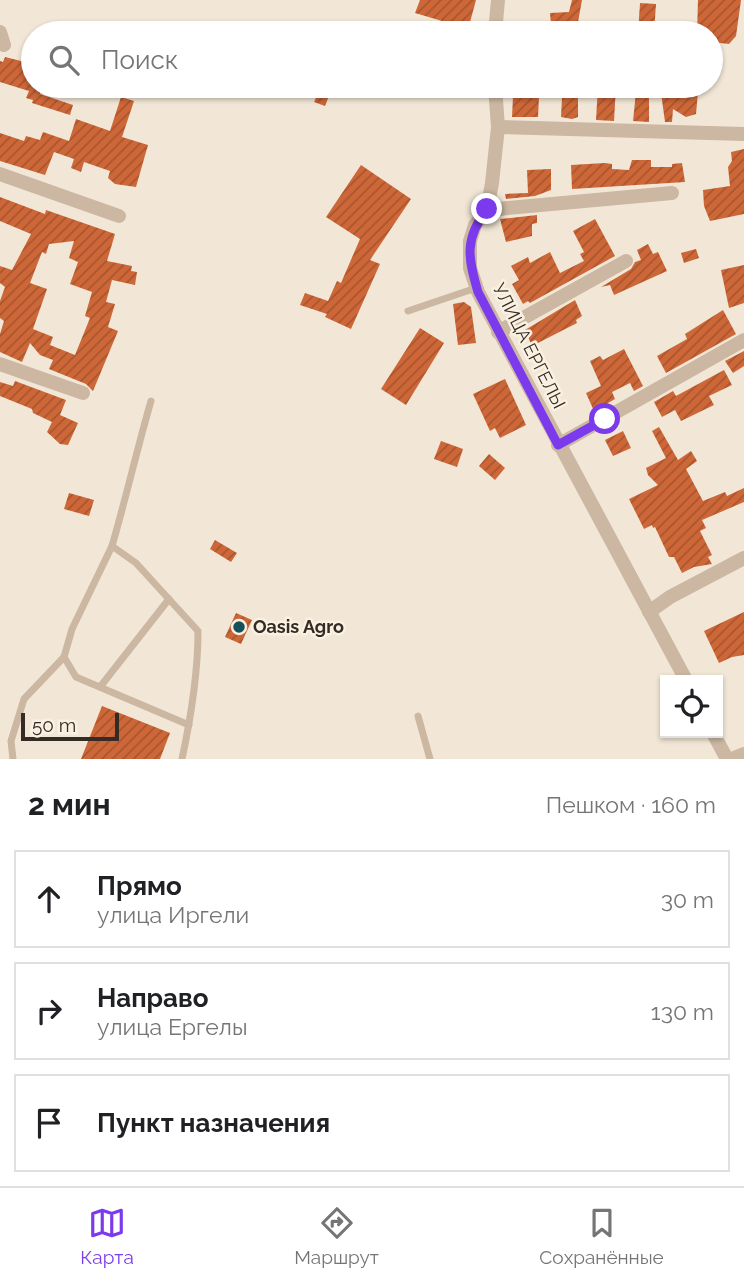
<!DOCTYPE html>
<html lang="ru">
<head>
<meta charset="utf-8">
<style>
	:root { --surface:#fff; --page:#f6f6f6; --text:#202124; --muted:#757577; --line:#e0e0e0; --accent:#7c3aed }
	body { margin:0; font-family:Raleway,sans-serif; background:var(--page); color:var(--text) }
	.controls { position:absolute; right:21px; bottom:21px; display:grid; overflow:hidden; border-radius:0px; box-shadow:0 2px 5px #0004 }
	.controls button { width:63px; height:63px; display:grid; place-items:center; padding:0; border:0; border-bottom:2px solid var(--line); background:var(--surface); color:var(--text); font:35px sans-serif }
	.scale { position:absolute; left:21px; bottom:18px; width:98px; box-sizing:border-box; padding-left:7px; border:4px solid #352b25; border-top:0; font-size:19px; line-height:24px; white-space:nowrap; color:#352b25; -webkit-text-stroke:5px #faf1e2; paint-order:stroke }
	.stop { position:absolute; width:21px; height:21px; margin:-16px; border:5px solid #7c3aed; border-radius:50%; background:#fff }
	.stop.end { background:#7c3aed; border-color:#fff; box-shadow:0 2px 7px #0008 }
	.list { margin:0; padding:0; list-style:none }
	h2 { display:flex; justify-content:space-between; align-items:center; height:91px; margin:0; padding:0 28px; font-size:30px }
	h2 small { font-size:23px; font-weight:400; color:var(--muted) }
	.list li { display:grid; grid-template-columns:46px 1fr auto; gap:21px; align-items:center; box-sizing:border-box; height:98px; margin:0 14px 14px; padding:0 14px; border:2px solid var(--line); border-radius:0px }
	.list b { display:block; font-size:26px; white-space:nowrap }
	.list p { margin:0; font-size:23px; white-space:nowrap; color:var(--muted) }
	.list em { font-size:23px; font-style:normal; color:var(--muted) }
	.icon { flex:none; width:38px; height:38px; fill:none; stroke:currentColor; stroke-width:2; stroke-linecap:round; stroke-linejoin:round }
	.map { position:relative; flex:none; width:744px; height:759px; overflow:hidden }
	.search { position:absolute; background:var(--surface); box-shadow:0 2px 5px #0004; left:21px; right:21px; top:21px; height:77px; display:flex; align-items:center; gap:18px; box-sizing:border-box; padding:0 24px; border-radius:38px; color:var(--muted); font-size:26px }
	.sheet { height:427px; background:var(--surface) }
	nav { display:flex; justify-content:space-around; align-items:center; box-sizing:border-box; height:98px; border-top:2px solid var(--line); background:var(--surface); font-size:19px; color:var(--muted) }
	nav a { display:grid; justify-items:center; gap:4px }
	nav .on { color:var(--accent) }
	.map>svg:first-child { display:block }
</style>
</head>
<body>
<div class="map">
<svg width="744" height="759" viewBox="0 0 744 759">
	<defs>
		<pattern id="building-hatch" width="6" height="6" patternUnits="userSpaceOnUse" patternTransform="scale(1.75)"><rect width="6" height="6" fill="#ce6738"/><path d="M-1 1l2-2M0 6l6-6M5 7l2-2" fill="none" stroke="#a8552f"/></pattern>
	</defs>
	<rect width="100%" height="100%" fill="#f2e7d6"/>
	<!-- building -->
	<g fill="url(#building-hatch)" fill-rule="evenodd">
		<path d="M 420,0 L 476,0 L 469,26 L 460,23 L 459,26 L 415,13 Z"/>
		<path d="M 572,0 L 582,0 L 578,22 L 551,24 L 550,13 L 569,12 Z"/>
		<path d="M 698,0 L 741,0 L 736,36 L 729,44 L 711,42 L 711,33 L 697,33 Z"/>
		<path d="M 640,3 L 656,4 L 654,33 L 638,33 Z"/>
		<path d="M 5,57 L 33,64 L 33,86 L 42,86 L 40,94 L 73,105 L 70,115 L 32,103 L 33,100 L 26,98 L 29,91 L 0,82 L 0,61 L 3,62 Z"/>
		<path d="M 321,86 L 333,86 L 325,106 L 314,102 Z"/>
		<path d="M 544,86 L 578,88 L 578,117 L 572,119 L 561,117 L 562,98 L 539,97 L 538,117 L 512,117 L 513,96 L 527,96 L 527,87 Z"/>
		<path d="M 598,86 L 616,86 L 614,121 L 596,120 Z"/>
		<path d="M 679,90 L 698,92 L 696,114 L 686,117 L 673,109 L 672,122 L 665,122 L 661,93 L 679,95 Z"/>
		<path d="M 636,92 L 649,93 L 649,122 L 633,121 Z"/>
		<path d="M 121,97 L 134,101 L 122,137 L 148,145 L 136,187 L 115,184 L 108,178 L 110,171 L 84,162 L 81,172 L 71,168 L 74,159 L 54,152 L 45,175 L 0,161 L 0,133 L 24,141 L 26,136 L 40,140 L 43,132 L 69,141 L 76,119 L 110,131 Z"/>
		<path d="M 744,149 L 744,214 L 710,221 L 704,206 L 703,190 L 730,186 L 728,167 L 732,161 L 731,152 Z"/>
		<path d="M 632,160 L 651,160 L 651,167 L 672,167 L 672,164 L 682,163 L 685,182 L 572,189 L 571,165 L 605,163 L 612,164 L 612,169 L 629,170 Z"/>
		<path d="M 361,165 L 411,199 L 370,260 L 380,264 L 351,329 L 325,317 L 327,314 L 300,305 L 305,293 L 328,301 L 337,281 L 341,283 L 360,239 L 326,217 Z"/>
		<path d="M 551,169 L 551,190 L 535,196 L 506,199 L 505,194 L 528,193 L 527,170 Z"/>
		<path d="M 0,197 L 45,214 L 46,210 L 115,234 L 107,261 L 132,266 L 131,271 L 137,272 L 135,285 L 112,280 L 106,302 L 115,304 L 108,327 L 118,331 L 93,391 L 86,384 L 49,369 L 53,360 L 40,355 L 30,343 L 22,362 L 0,352 L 0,334 L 4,321 L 0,318 L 0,301 L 5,287 L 0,283 L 0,266 L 12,270 L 31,234 L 0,221 ZM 74,241 L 69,258 L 78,262 L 70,284 L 92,292 L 85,316 L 90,318 L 75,355 L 50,345 L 53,337 L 33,329 L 47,289 L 30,283 L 42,252 L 46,254 L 49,244 Z"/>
		<path d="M 537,215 L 537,223 L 532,224 L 532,236 L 506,242 L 500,219 Z"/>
		<path d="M 595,219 L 615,256 L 530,303 L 528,301 L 523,304 L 512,284 L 519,280 L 511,266 L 528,257 L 530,263 L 550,252 L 560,273 L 584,261 L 580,254 L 584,252 L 573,231 Z"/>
		<path d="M 648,244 L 653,254 L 658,252 L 667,271 L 614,295 L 610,285 L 601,287 L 631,269 L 635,262 L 641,260 L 637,250 Z"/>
		<path d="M 696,249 L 699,258 L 684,263 L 681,253 Z"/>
		<path d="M 744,265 L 744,303 L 729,308 L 721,270 Z"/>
		<path d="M 575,300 L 582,316 L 576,320 L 577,323 L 532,346 L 525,330 Z"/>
		<path d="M 464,302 L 471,307 L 476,343 L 458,345 L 453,304 Z"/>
		<path d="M 723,310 L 736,334 L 666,373 L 657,356 L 687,339 L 685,334 Z"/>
		<path d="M 420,328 L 444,343 L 406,405 L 381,389 Z"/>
		<path d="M 624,349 L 643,386 L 634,391 L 630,383 L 612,392 L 615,399 L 594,411 L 586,393 L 601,386 L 590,361 L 600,356 L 603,360 Z"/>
		<path d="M 744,351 L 744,366 L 733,373 L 725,361 Z"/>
		<path d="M 724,370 L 732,385 L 709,396 L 714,405 L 681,421 L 675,410 L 662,417 L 654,402 L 673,391 L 676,396 Z"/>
		<path d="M 505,379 L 526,425 L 500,438 L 495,428 L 490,431 L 473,394 Z"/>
		<path d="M 15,381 L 66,400 L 60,415 L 78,423 L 68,445 L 60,444 L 47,432 L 52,422 L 33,413 L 32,409 L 0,396 L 0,382 L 13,386 Z"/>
		<path d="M 659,427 L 678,460 L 691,451 L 697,461 L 686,469 L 703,501 L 725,492 L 727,496 L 744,488 L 744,502 L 702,520 L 706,528 L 700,531 L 712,555 L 708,557 L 712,564 L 694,567 L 682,573 L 674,557 L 669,557 L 655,527 L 653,528 L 652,525 L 644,529 L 629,499 L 658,485 L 648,475 L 646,468 L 666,458 L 652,431 Z"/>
		<path d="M 623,431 L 631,448 L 613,456 L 605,440 Z"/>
		<path d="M 441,441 L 463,449 L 457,467 L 434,459 Z"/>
		<path d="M 489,454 L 505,468 L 495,480 L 479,466 Z"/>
		<path d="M 69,493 L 94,500 L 89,516 L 64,509 Z"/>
		<path d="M 215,540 L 237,553 L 231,562 L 210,549 Z"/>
		<path d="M 744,612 L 744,655 L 732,657 L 719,663 L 704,631 Z"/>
		<path d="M 236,613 L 252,620 L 241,644 L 225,637 Z"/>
		<path d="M 102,706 L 170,733 L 160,759 L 81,759 Z"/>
	</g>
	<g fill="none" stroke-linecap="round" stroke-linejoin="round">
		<!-- service -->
		<g stroke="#cbb7a2" stroke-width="7">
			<path d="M 408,311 L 476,288"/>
			<path d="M 151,401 C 137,449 126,498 112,546 L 136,563 L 198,631 C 198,674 191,717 182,759"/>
			<path d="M 112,546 L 72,629 L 64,657 L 76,677 L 189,725"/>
			<path d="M 100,687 L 169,599"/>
			<path d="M 418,716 L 430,759"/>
			<path d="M 13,759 L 11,741 L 24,699 L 64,657"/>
		</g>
		<!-- minor -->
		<g stroke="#cbb7a2" stroke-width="14">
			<path d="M 0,32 L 4,45"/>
			<path d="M 495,33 L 498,0"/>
			<path d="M 495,86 L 498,127 L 492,183 L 487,210 L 475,225 L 470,241 L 470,268 L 478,292 L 686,680"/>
			<path d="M 498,127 L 744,134"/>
			<path d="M 0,174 L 119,216"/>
			<path d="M 487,210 L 672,193"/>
			<path d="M 498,332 L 626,261"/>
			<path d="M 0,364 L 83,393"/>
			<path d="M 558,445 L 744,340"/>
			<path d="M 649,612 L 670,597 L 744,558"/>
			<path d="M 713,733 L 727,759"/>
			<path d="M 732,759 L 744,754"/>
		</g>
	</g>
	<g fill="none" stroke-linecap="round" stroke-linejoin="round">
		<!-- route -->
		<path stroke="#7c3aed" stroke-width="9" d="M 487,209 C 464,239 468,258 478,292 L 558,445 L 605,419"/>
	</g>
	<!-- markers -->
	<circle fill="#185059" stroke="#faf1e2" stroke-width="2.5" cx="239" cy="627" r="7"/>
	<g text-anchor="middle" stroke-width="5" stroke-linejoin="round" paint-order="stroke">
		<!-- street labels -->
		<g font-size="18" fill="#352b25" stroke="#faf1e2">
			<text transform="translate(529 346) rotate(63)" y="6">УЛИЦА ЕРГЕЛЫ</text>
		</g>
		<!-- poi labels -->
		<g font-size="18" font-weight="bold" fill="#352b25" stroke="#faf1e2" text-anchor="start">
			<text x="253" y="633">Oasis Agro</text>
		</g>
	</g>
</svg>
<div class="controls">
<button><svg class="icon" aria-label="locate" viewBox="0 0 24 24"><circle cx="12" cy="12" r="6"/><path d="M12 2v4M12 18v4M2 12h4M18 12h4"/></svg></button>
</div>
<div class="scale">50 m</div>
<div class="stop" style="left:605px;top:419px"></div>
<div class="stop end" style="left:487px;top:209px"></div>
<div class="search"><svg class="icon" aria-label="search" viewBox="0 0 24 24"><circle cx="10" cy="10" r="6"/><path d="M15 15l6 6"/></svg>Поиск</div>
</div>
<section class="sheet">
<h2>2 мин<small>Пешком · 160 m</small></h2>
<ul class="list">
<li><svg class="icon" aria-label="ahead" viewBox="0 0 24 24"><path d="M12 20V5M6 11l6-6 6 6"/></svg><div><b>Прямо</b><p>улица Иргели</p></div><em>30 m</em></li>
<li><svg class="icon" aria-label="right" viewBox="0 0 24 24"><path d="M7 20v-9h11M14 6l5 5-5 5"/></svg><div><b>Направо</b><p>улица Ергелы</p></div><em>130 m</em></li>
<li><svg class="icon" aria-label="arrive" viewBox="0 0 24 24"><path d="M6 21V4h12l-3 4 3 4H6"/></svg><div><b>Пункт назначения</b></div></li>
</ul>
</section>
<nav>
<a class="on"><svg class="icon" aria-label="map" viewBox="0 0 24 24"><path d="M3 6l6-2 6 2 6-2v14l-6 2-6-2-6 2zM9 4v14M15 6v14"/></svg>Карта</a>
<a><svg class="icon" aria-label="directions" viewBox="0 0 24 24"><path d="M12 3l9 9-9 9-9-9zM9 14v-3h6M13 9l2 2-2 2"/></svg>Маршрут</a>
<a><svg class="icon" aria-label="saved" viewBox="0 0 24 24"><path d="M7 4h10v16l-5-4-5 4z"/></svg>Сохранённые</a>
</nav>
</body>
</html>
